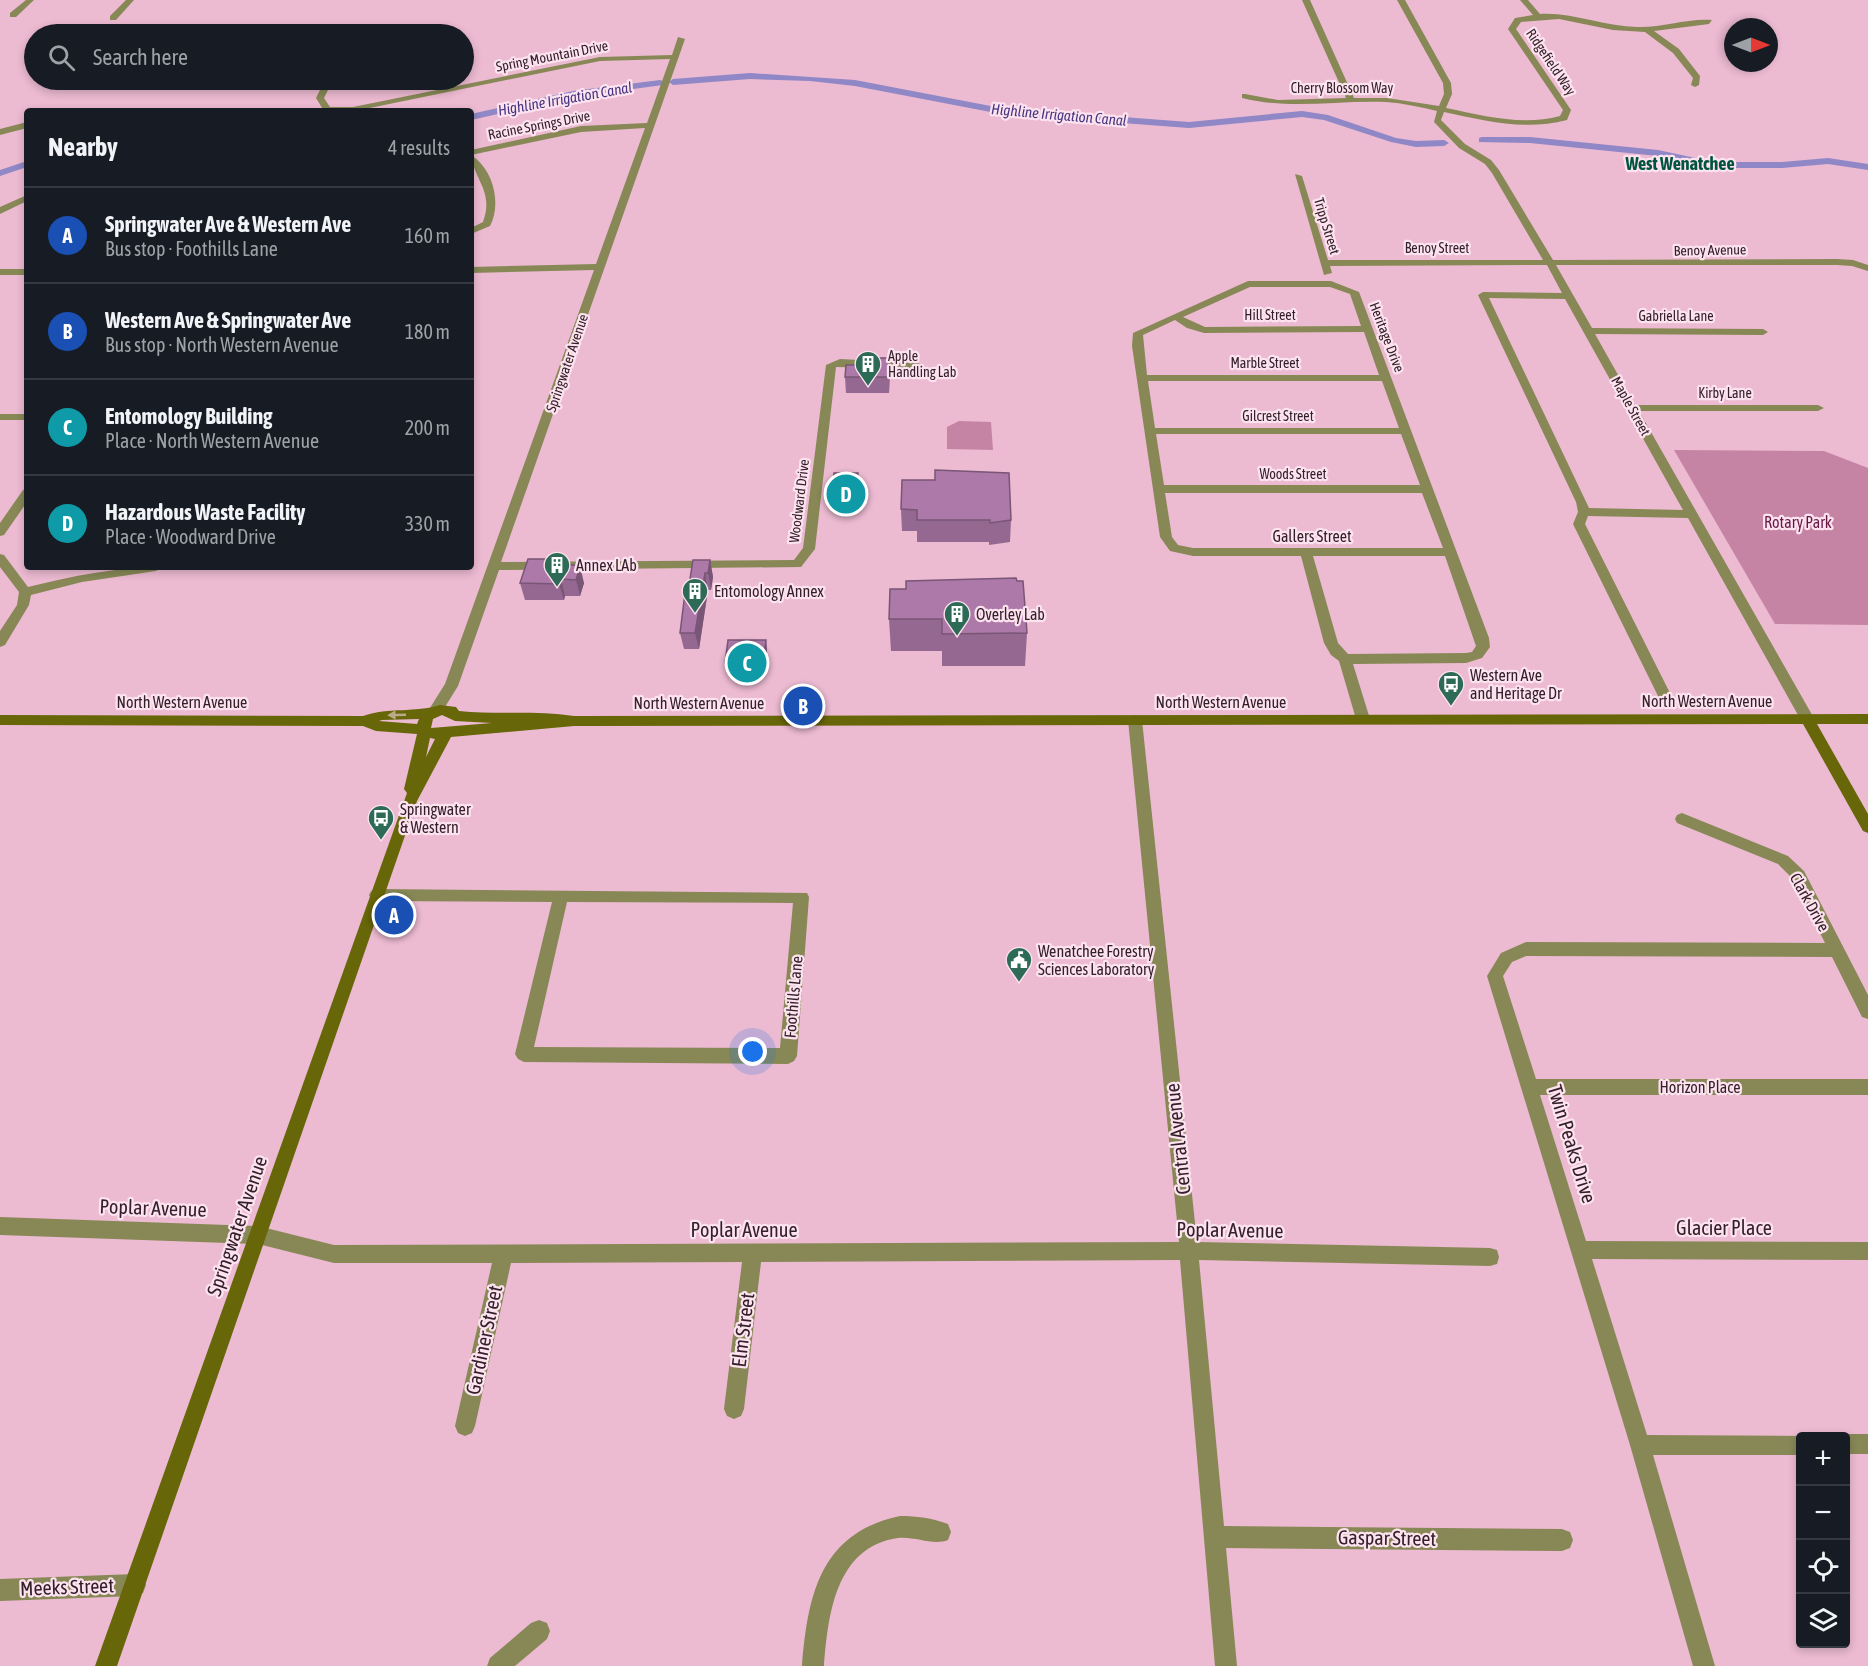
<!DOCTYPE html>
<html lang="en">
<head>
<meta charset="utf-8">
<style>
	:root { --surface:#171b24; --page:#242831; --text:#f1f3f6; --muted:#9ea1a6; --line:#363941; --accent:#99b6ae }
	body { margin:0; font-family:"Asap Condensed",sans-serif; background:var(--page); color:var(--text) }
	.controls { position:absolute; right:18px; bottom:18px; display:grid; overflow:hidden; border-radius:6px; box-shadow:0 3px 9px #0003 }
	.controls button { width:54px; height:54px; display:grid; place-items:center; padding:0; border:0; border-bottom:2px solid var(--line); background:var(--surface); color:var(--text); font:30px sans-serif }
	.compass { position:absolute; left:1724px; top:18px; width:54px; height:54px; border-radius:50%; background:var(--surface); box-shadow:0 3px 9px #0003; rotate:90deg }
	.you { position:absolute; left:753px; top:1052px; width:21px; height:21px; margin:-15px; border:4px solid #fff; border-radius:50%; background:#1a73e8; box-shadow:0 0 0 9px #1a73e833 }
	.badge { display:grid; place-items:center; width:39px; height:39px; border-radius:50%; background:var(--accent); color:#fff; font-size:20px; font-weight:700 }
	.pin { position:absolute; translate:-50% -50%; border:3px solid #fff; box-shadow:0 2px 6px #0006 }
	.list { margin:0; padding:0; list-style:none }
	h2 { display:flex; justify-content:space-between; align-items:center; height:78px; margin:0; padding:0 24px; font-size:26px }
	h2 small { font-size:20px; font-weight:400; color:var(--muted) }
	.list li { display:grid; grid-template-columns:39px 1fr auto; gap:18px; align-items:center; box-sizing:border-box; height:96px; padding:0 24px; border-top:2px solid var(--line) }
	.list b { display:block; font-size:22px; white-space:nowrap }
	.list p { margin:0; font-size:20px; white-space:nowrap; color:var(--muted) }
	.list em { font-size:20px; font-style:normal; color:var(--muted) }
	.icon { flex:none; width:33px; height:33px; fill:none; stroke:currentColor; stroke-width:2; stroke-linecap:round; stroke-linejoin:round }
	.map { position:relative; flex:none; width:1868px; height:1666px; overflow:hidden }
	.search { position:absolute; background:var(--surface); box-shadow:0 3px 9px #0003; left:24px; top:24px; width:450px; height:66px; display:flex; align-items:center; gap:15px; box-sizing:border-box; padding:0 21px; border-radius:33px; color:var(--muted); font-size:22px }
	.panel { position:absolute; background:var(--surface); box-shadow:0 3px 9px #0003; left:24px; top:108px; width:450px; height:462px; border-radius:6px }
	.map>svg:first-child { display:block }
</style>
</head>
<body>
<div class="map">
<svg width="1868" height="1666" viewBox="0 0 1868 1666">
	<rect width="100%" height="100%" fill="#ecbad1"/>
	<!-- green -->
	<g fill="#c684a4">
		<path d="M 959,421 L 991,422 L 993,450 L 947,449 L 947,427 Z"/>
		<path d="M 1674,450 L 1824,451 L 1868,468 L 1868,625 L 1775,624 Z"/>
	</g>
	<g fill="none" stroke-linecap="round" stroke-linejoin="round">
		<!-- canal -->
		<g fill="#8f87c6" fill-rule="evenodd">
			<path d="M 750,73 L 855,80 L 1001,108 L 1189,122 L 1302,111 L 1328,115 L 1396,138 L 1416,141 L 1444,140 L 1449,143 L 1444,146 L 1416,147 L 1391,142 L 1324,120 L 1302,117 L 1189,128 L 1001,114 L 855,86 L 810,81 L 750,79 L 673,85 L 669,82 L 673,79 Z"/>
			<path d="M 660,80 L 663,81 L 663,85 L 573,97 L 471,120 L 471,114 L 573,91 Z"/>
			<path d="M 1482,137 L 1530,137 L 1658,150 L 1714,162 L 1782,162 L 1828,158 L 1868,164 L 1868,170 L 1828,164 L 1782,168 L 1714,168 L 1658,156 L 1530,143 L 1479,142 L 1479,138 Z"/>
			<path d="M 27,161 L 27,167 L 0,176 L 0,170 Z"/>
		</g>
		<!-- street -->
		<g fill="#878856" fill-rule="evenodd">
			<path d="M 26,0 L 34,0 L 16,17 L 10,17 L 10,13 Z"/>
			<path d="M 126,0 L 134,0 L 116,20 L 110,20 L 110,16 Z"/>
			<path d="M 1302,0 L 1310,0 L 1354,98 L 1387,98 L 1439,106 L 1444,94 L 1443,83 L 1397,0 L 1405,0 L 1451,83 L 1452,94 L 1446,108 C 1484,116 1523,126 1560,116 L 1563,110 L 1508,29 L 1515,18 L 1533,15 L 1520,0 L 1528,0 L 1540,14 C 1573,12 1605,27 1637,27 C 1662,28 1687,18 1712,20 L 1709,24 L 1654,31 L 1679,49 L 1700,76 L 1699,85 L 1695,87 L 1691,85 L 1693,78 L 1673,53 L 1645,32 L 1613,30 L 1559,19 L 1521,22 L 1516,29 L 1571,110 L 1567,120 C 1525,131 1486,121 1444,112 L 1441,120 L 1465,144 L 1491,160 L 1499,170 L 1553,260 L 1837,259 L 1853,260 L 1868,265 L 1868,271 L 1852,266 L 1837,265 L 1556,265 L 1592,328 L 1763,329 L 1768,332 L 1763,335 L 1595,334 L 1635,405 L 1818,405 L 1824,408 L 1818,411 L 1639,411 L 1815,720 L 1813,724 L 1803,724 L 1688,518 L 1588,516 L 1585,524 L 1673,699 L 1671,702 L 1661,702 L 1573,524 L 1578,512 L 1576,502 L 1478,295 L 1483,292 L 1562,293 L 1547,265 L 1330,266 L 1332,273 L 1324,275 L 1295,174 L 1302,176 L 1328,260 L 1543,260 L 1492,173 L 1485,164 L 1459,148 L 1434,122 L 1437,111 C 1420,107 1403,103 1386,102 C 1337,100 1290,110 1242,98 L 1242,94 L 1245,94 L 1278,100 L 1346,98 ZM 1489,298 L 1565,299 L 1683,510 L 1589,508 Z"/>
			<path d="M 678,37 L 685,39 L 501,562 L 794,560 L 803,548 L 826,365 L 840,359 L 918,363 L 923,366 L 918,369 L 836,367 L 815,549 L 801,567 L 499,570 L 458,686 L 440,715 L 430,715 L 428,711 L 445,684 L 594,270 L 471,273 L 471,267 L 596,264 L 645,128 L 581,132 L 471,155 C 493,169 502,203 490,226 L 471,234 L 471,228 L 483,222 C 495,189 471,179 471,150 L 581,126 L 647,123 L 670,59 L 600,61 L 355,111 L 324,111 L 316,98 L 325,80 L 333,80 L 324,98 L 330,107 L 353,107 L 600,57 L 672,55 Z"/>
			<path d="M 27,122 L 27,128 L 0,135 L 0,129 Z"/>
			<path d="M 27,195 L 27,201 L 0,214 L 0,207 Z"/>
			<rect x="0" y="269" width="27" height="6"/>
			<path d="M 1248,281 L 1331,281 L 1359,292 L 1489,638 L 1490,647 L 1482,658 L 1466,663 L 1353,664 L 1370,719 L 1363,724 L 1356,719 L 1339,661 L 1331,655 L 1324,643 L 1301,556 L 1193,556 L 1170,551 L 1160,537 L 1132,346 L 1133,333 ZM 1250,287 L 1330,287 L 1350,294 L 1361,326 L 1205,327 L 1183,317 ZM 1175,320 L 1187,328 L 1204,333 L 1364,332 L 1379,375 L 1147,375 L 1143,335 ZM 1148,381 L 1382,381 L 1399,428 L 1155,428 ZM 1156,434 L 1401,434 L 1420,485 L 1164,485 ZM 1165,493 L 1422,493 L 1443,548 L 1193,548 L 1178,545 L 1172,537 ZM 1313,556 L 1445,556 L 1476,646 L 1472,652 L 1466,653 L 1348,654 L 1338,643 Z"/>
			<rect x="0" y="414" width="27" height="6"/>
			<path d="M 27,489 L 27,502 L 4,535 L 0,536 L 0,523 L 23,490 Z"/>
			<path d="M 0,554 L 4,555 L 28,587 C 73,576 116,567 162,567 L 156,571 L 82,582 L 31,595 L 29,605 L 5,645 L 0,647 L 0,631 L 17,605 L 19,592 L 0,567 Z"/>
			<path d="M 1135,715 L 1142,720 L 1197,1242 L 1490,1248 L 1497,1250 L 1499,1257 L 1497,1264 L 1490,1266 L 1199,1260 L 1224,1526 L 1562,1529 L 1570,1532 L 1573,1540 L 1570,1548 L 1562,1551 L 1226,1548 L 1237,1666 L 1215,1666 L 1180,1260 L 761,1262 L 744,1409 L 741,1416 L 734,1419 L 727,1416 L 724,1409 L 742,1262 L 511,1263 L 475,1426 L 472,1433 L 465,1436 L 458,1433 L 455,1426 L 492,1263 L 334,1263 L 258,1244 L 0,1235 L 0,1217 L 258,1226 L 334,1245 L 1179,1242 L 1128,720 Z"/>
			<path d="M 1682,813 L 1788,856 L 1804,871 L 1868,995 L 1868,1019 L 1862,1017 L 1832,957 L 1526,956 L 1512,962 L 1503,976 L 1536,1079 L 1868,1079 L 1868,1095 L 1540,1095 L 1586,1241 L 1868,1242 L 1868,1260 L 1592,1259 L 1647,1435 L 1804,1436 L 1800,1436 L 1800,1455 L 1653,1455 L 1715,1666 L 1693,1666 L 1630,1445 L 1487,976 L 1501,953 L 1526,942 L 1825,943 L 1793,879 L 1778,864 L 1677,823 L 1675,819 L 1677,815 Z"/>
			<path d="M 377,889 L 807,893 L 809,897 L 797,1056 L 794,1061 L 788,1064 L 524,1062 L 518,1059 L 515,1054 L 552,902 L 377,901 L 371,899 L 369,895 L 371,891 ZM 567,902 L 793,903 L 780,1048 L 534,1047 Z"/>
			<path d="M 1846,1434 L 1868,1434 L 1868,1454 L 1846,1454 L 1846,1436 L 1839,1436 Z"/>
			<path d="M 900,1516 C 917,1516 932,1518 948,1524 L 951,1532 L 948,1540 C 933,1546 915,1536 898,1538 C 835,1547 828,1616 824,1666 L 802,1666 C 808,1595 820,1533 900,1516 Z"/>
			<path d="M 135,1574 L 143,1577 L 146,1585 L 143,1593 L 135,1596 L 0,1601 L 0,1579 Z"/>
			<path d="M 539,1620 L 547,1623 L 550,1631 L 547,1639 L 515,1666 L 487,1666 L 490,1658 L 531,1623 Z"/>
		</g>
		<!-- secondary -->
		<path fill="#676609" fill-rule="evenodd" d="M 440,705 L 456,707 L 459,711 C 497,715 536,710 574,716 L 1868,714 L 1868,724 L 1817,724 L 1868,814 L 1868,833 L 1863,831 L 1803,724 L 574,726 L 451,737 L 417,801 L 117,1666 L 95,1666 L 407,793 L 404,789 L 417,734 L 376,731 L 363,726 L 0,725 L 0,715 L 363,716 C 389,707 415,713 440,705 ZM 442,715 L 455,721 L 492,723 L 431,728 L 433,719 ZM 419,719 L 417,724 L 379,721 L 382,720 ZM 430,738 L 435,739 L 426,757 Z"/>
	</g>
	<!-- wall -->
	<g fill="#956891">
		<path d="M 889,358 L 889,393 L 846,393 L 845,377 L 868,365 Z"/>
		<path d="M 902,480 L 1011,520 L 1010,542 L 989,545 L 989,542 L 917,542 L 917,531 L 902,531 L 901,509 Z"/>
		<path d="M 858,484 L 857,504 L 833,504 L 832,493 Z"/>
		<path d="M 567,559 L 568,565 L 584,583 L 580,596 L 565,596 L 564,600 L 525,600 L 520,583 Z"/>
		<path d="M 710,560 L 713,577 L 711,590 L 708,590 L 699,649 L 684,649 L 680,633 L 689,585 Z"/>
		<path d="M 906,589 L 1027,633 L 1025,666 L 942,666 L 942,651 L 891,651 L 889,619 Z"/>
		<path d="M 766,640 L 767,651 L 765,674 L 727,674 L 725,663 Z"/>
	</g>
	<!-- shaded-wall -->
	<g fill="#795576">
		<path d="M 889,358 L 890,374 L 889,393 Z"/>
		<path d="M 858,473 L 858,484 L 857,504 L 856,493 Z"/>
		<path d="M 710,560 L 713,577 L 711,590 L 708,573 Z"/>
		<path d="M 580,566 L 584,583 L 580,596 L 576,580 Z"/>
		<path d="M 705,573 L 708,590 L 699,649 L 695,633 Z"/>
		<path d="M 561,579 L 565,596 L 564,600 L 559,584 Z"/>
		<path d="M 766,640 L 767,651 L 765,674 L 763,663 Z"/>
	</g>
	<!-- building -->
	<g fill="#ad79a9" stroke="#795576" stroke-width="1.5">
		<path d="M 874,358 L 889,358 L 889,377 L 845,377 L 846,365 L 868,365 L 869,360 Z"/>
		<path d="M 935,470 L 1009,473 L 1011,520 L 990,523 L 990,520 L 917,520 L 917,510 L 901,509 L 902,480 L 935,480 Z"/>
		<path d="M 834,473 L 858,473 L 856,493 L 832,493 Z"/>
		<path d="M 528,559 L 567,559 L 565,564 L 580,566 L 576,580 L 561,579 L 559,584 L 520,583 Z"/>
		<path d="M 693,560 L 710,560 L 708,573 L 705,573 L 695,633 L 680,633 L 686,585 L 689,585 Z"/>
		<path d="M 1016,578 L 1017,581 L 1023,581 L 1027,633 L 942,634 L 942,619 L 889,619 L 890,589 L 906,589 L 906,581 Z"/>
		<path d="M 728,640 L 766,640 L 763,663 L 725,663 Z"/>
	</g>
	<!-- one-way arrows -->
	<defs><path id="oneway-solid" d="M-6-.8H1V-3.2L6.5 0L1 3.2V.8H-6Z" transform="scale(1.5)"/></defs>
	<use fill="#baab88" href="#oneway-solid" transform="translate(397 715) rotate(178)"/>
	<!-- icons -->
	<defs>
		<g id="building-pin" transform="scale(1.35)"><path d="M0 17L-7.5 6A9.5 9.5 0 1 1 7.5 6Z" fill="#2d6b56" stroke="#fde3ef"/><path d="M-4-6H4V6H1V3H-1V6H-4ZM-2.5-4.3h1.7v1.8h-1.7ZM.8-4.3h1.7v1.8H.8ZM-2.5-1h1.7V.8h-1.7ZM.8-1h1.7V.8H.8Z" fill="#fff"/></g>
		<g id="bus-pin" transform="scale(1.35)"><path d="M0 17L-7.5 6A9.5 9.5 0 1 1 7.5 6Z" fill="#2d6b56" stroke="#fde3ef"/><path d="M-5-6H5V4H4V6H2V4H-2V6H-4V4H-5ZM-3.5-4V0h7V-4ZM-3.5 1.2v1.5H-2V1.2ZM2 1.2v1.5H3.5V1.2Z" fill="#fff"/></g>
		<g id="civic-pin" transform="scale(1.35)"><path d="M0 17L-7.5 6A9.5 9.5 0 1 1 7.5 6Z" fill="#2d6b56" stroke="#fde3ef"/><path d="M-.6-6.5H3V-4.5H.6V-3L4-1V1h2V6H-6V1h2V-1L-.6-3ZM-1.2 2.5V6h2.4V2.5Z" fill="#fff"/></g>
	</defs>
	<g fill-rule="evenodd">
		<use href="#building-pin" x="868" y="364"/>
		<use href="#building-pin" x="557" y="565"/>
		<use href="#building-pin" x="695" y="591"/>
		<use href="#building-pin" x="957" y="614"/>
		<use href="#bus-pin" x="1451" y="684"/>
		<use href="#bus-pin" x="381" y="818"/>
		<use href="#civic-pin" x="1019" y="960"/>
	</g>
	<g text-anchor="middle" stroke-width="4.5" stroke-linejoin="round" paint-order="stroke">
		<!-- far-street labels -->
		<g font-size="14" fill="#332029" stroke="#fde3ef">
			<text transform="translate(552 56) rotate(-11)" y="5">Spring Mountain Drive</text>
			<text transform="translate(1551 62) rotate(56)" y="5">Ridgefield Way</text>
			<text x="1342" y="93">Cherry Blossom Way</text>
			<text transform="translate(539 125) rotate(-11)" y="5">Racine Springs Drive</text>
			<text transform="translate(1327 226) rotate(73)" y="5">Tripp Street</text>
			<text x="1437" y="253">Benoy Street</text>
			<text transform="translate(1710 250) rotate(-1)" y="5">Benoy Avenue</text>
			<text x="1270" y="320">Hill Street</text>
			<text x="1676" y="321">Gabriella Lane</text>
			<text transform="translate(1387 337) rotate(69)" y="5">Heritage Drive</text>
			<text transform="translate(567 363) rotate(-71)" y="5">Springwater Avenue</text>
			<text x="1265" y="368">Marble Street</text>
			<text x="1725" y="398">Kirby Lane</text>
			<text transform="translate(1631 406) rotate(61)" y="5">Maple Street</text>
			<text x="1278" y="421">Gilcrest Street</text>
			<text x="1293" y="479">Woods Street</text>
			<text transform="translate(799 501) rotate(-83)" y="5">Woodward Drive</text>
		</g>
		<!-- far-poi labels -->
		<g font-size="14" fill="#332029" stroke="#fde3ef" text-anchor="start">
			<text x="888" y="361">Apple<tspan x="888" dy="16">Handling Lab</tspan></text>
		</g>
		<!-- far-water labels -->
		<g font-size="15" font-style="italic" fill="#453581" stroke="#fde3ef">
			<text transform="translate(565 99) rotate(-10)" y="5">Highline Irrigation Canal</text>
			<text transform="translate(1059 115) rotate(5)" y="5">Highline Irrigation Canal</text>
		</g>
		<!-- park labels -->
		<g font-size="16" fill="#671746" stroke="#fde3ef">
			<text x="1798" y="528">Rotary Park</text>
		</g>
		<!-- street labels -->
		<g font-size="16" fill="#332029" stroke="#fde3ef">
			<text x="1312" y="542">Gallers Street</text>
			<text x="1707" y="707">North Western Avenue</text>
			<text x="182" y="708">North Western Avenue</text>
			<text x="1221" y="708">North Western Avenue</text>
			<text x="699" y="709">North Western Avenue</text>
			<text transform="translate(1810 902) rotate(61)" y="6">Clark Drive</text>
			<text transform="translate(793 997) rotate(-85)" y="6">Foothills Lane</text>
			<text x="1700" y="1093">Horizon Place</text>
		</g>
		<!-- poi labels -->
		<g font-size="16" fill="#332029" stroke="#fde3ef" text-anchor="start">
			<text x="576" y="571">Annex LAb</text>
			<text x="714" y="597">Entomology Annex</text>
			<text x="976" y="620">Overley Lab</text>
			<text x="1470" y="681">Western Ave<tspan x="1470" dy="18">and Heritage Dr</tspan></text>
			<text x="400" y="815">Springwater<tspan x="400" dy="18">&amp; Western</tspan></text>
			<text x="1038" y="957">Wenatchee Forestry<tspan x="1038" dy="18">Sciences Laboratory</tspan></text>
		</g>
		<!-- far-district labels -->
		<g font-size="18" font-weight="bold" fill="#00543f" stroke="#fde3ef">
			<text x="1680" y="170">West Wenatchee</text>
		</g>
		<!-- near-street labels -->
		<g font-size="20" fill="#332029" stroke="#fde3ef">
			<text transform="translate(1178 1139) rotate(-96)" y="7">Central Avenue</text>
			<text transform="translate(1572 1144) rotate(73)" y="7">Twin Peaks Drive</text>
			<text transform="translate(153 1208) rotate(2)" y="7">Poplar Avenue</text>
			<text transform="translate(237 1226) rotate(-71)" y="7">Springwater Avenue</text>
			<text x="1724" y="1235">Glacier Place</text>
			<text x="744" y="1237">Poplar Avenue</text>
			<text transform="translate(1230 1230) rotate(1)" y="7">Poplar Avenue</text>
			<text transform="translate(743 1330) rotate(-83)" y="7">Elm Street</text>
			<text transform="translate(484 1340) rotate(-78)" y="7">Gardiner Street</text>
			<text transform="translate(1387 1538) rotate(1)" y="7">Gaspar Street</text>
			<text transform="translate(67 1587) rotate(-2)" y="7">Meeks Street</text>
		</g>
	</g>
</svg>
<div class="controls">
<button>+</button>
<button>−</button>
<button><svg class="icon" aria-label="locate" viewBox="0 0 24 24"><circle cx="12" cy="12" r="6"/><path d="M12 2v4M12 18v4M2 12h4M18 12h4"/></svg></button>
<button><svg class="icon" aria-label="layers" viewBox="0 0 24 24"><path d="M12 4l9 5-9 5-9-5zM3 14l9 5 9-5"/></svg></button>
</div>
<svg class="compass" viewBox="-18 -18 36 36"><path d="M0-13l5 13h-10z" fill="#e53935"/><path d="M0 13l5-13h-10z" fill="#9ea1a6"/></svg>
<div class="you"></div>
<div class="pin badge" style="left:394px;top:915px;background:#1a4fb4">A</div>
<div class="pin badge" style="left:803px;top:706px;background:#1a4fb4">B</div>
<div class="pin badge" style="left:747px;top:663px;background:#0f9aa8">C</div>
<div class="pin badge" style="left:846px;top:494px;background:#0f9aa8">D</div>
<div class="search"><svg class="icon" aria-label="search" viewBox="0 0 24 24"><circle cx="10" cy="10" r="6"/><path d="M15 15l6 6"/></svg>Search here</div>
<section class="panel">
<h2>Nearby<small>4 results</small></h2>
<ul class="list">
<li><span class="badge" style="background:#1a4fb4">A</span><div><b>Springwater Ave &amp; Western Ave</b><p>Bus stop · Foothills Lane</p></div><em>160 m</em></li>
<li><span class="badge" style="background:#1a4fb4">B</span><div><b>Western Ave &amp; Springwater Ave</b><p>Bus stop · North Western Avenue</p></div><em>180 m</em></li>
<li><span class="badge" style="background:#0f9aa8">C</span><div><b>Entomology Building</b><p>Place · North Western Avenue</p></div><em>200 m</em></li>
<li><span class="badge" style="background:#0f9aa8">D</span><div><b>Hazardous Waste Facility</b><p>Place · Woodward Drive</p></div><em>330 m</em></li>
</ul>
</section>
</div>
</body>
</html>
